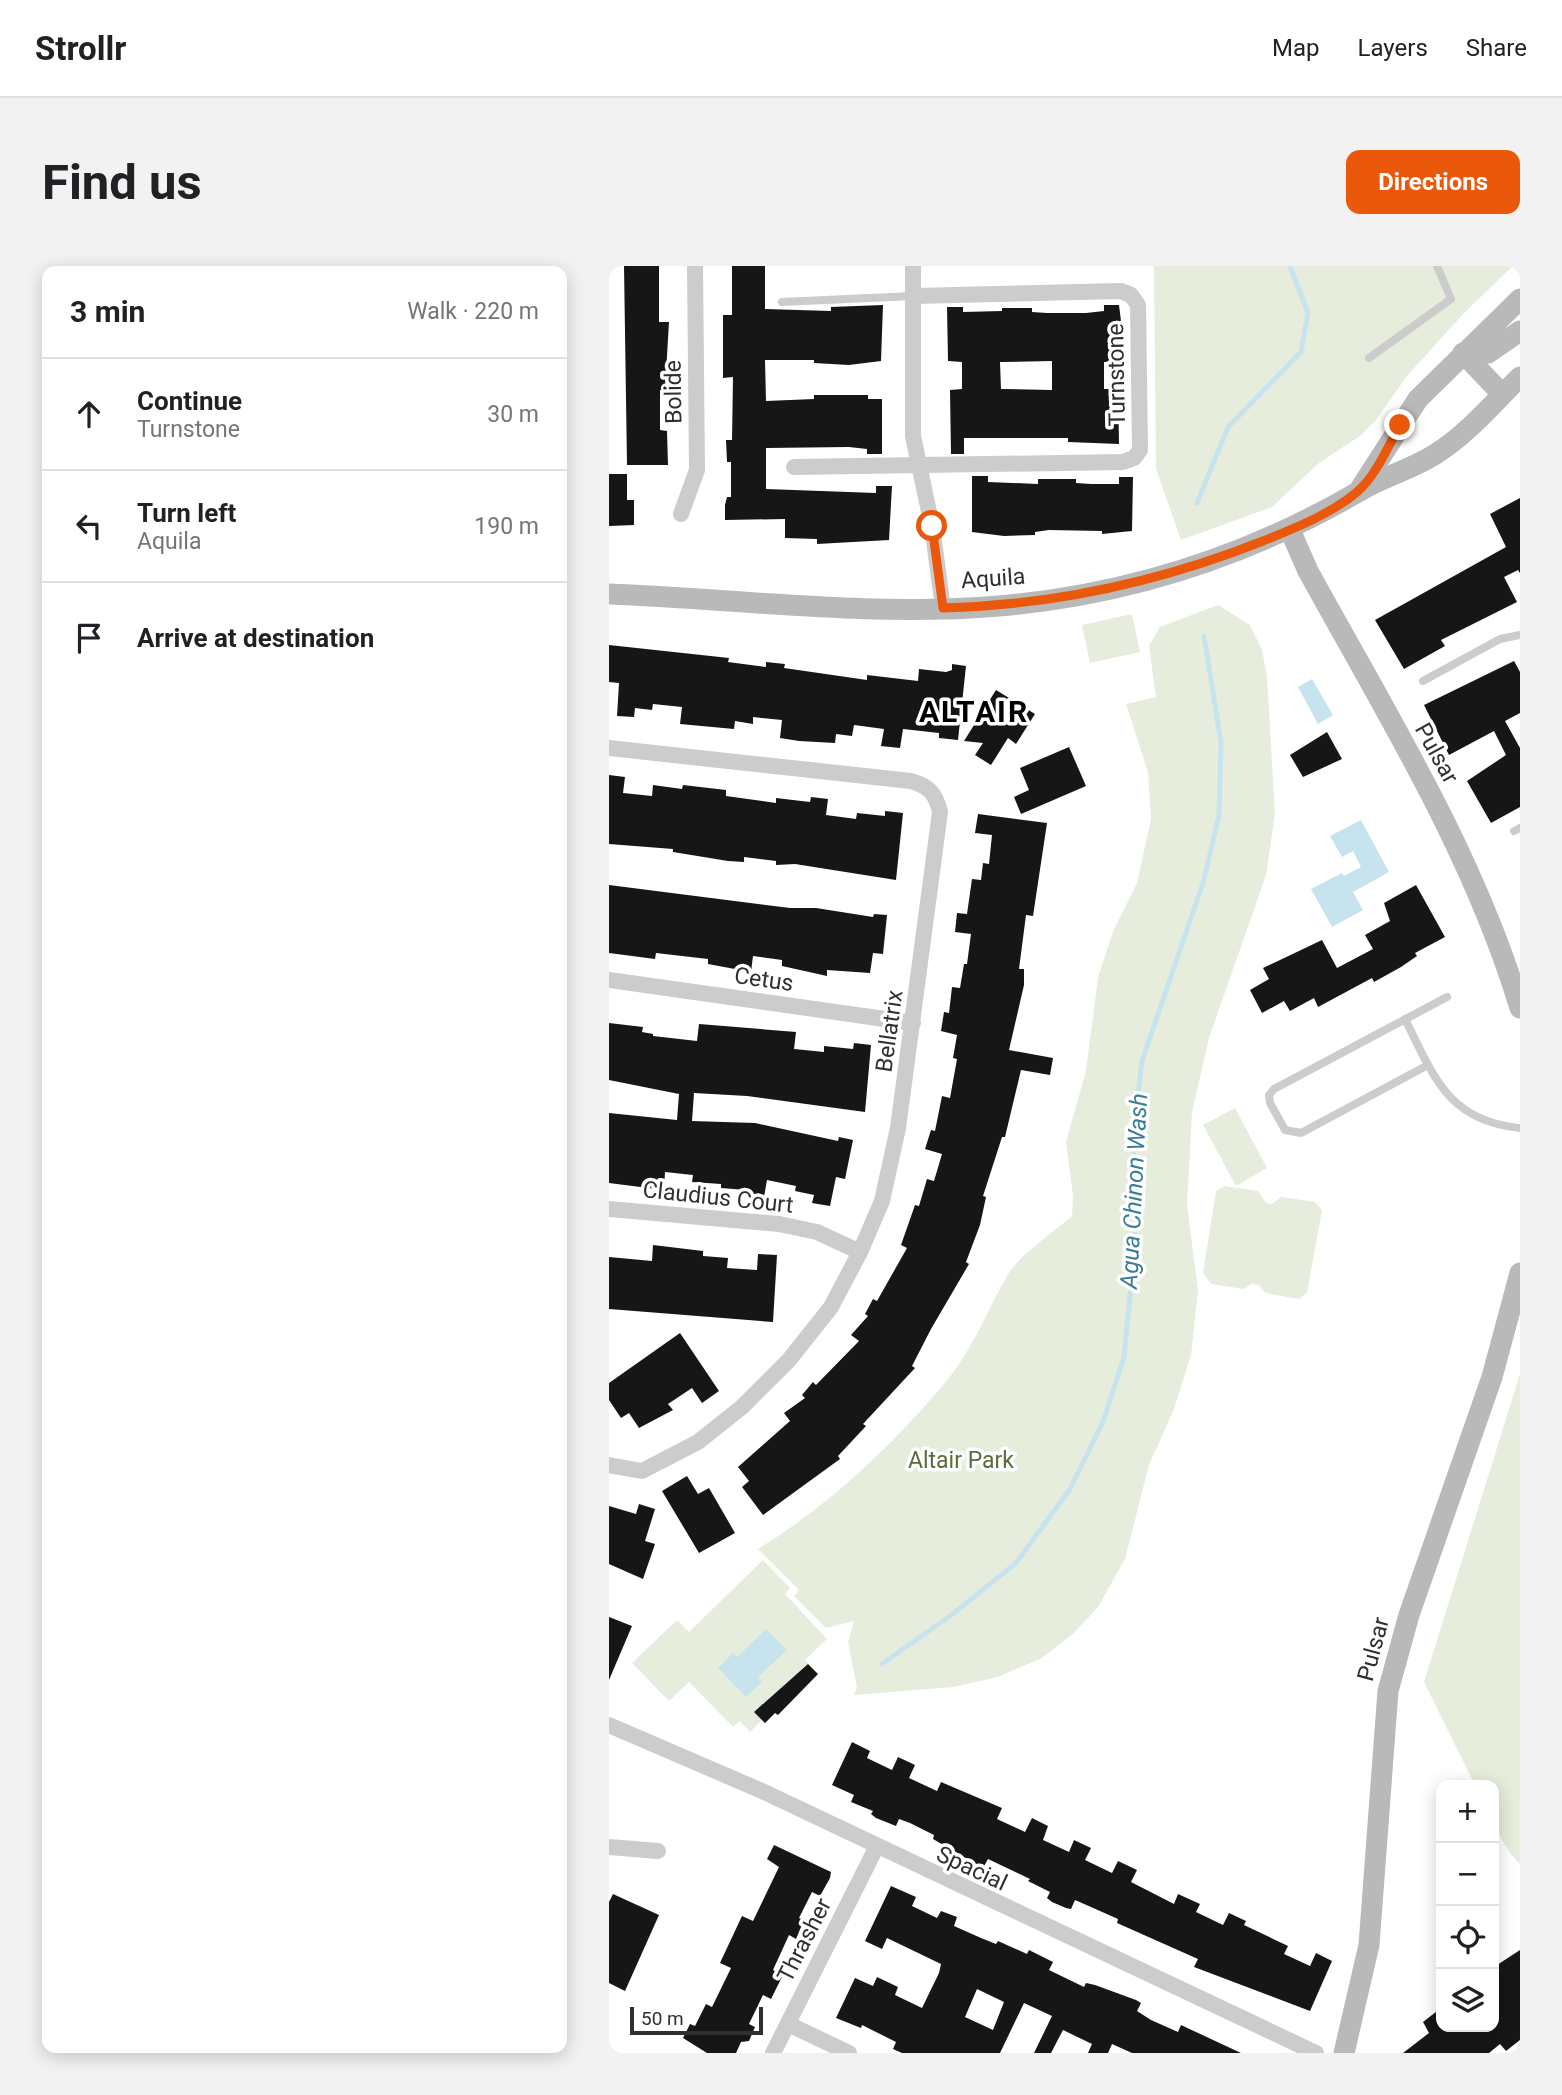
<!DOCTYPE html>
<html lang="en">
<head>
<meta charset="utf-8">
<style>
	:root { --surface:#fff; --page:#f2f2f2; --text:#202124; --muted:#757577; --line:#e0e0e0; --accent:#ea580c }
	body { margin:0; font-family:Roboto,sans-serif; background:var(--page); color:var(--text) }
	.controls { position:absolute; right:21px; bottom:21px; display:grid; overflow:hidden; border-radius:14px; box-shadow:0 4px 18px #0003 }
	.controls button { width:63px; height:63px; display:grid; place-items:center; padding:0; border:0; border-bottom:2px solid var(--line); background:var(--surface); color:var(--text); font:35px sans-serif }
	.scale { position:absolute; left:21px; bottom:18px; width:133px; box-sizing:border-box; padding-left:7px; border:4px solid #2f2f2f; border-top:0; font-size:19px; line-height:24px; white-space:nowrap; color:#2f2f2f; -webkit-text-stroke:5px #fff; paint-order:stroke }
	.stop { position:absolute; width:21px; height:21px; margin:-16px; border:5px solid #ea580c; border-radius:50%; background:#fff }
	.stop.end { background:#ea580c; border-color:#fff; box-shadow:0 2px 7px #0008 }
	.list { margin:0; padding:0; list-style:none }
	h2 { display:flex; justify-content:space-between; align-items:center; height:91px; margin:0; padding:0 28px; font-size:30px }
	h2 small { font-size:23px; font-weight:400; color:var(--muted) }
	.list li { display:grid; grid-template-columns:46px 1fr auto; gap:21px; align-items:center; box-sizing:border-box; height:112px; padding:0 28px; border-top:2px solid var(--line) }
	.list b { display:block; font-size:26px; white-space:nowrap }
	.list p { margin:0; font-size:23px; white-space:nowrap; color:var(--muted) }
	.list em { font-size:23px; font-style:normal; color:var(--muted) }
	.icon { flex:none; width:38px; height:38px; fill:none; stroke:currentColor; stroke-width:2; stroke-linecap:round; stroke-linejoin:round }
	.map { position:relative; flex:none; width:911px; height:1787px; overflow:hidden; border-radius:14px }
	header { display:flex; align-items:center; gap:42px; box-sizing:border-box; height:98px; padding:0 35px; background:var(--surface); border-bottom:2px solid var(--line) }
	header strong { font-size:33px }
	nav { display:flex; gap:38px; margin-inline-start:auto; font-size:24px }
	.intro { display:flex; align-items:center; justify-content:space-between; box-sizing:border-box; height:168px; padding:0 42px }
	h1 { margin:0; font-size:49px }
	.button { padding:18px 32px; border-radius:14px; background:var(--accent); color:#fff; font-size:24px; font-weight:700 }
	main { display:flex; gap:42px; padding:0 42px }
	aside { flex:1; background:var(--surface); border-radius:14px; box-shadow:0 4px 18px #0003 }
	.map>svg:first-child { display:block }
</style>
</head>
<body>
<header>
<strong>Strollr</strong>
<nav><a>Map</a><a>Layers</a><a>Share</a></nav>
</header>
<div class="intro"><h1>Find us</h1><a class="button">Directions</a></div>
<main>
<aside>
<h2>3 min<small>Walk · 220 m</small></h2>
<ul class="list">
<li><svg class="icon" aria-label="ahead" viewBox="0 0 24 24"><path d="M12 20V5M6 11l6-6 6 6"/></svg><div><b>Continue</b><p>Turnstone</p></div><em>30 m</em></li>
<li><svg class="icon" aria-label="left" viewBox="0 0 24 24"><path d="M17 20v-9H6M10 6l-5 5 5 5"/></svg><div><b>Turn left</b><p>Aquila</p></div><em>190 m</em></li>
<li><svg class="icon" aria-label="arrive" viewBox="0 0 24 24"><path d="M6 21V4h12l-3 4 3 4H6"/></svg><div><b>Arrive at destination</b></div></li>
</ul>
</aside>
<div class="map">
<svg width="911" height="1787" viewBox="0 0 911 1787">
	<rect width="100%" height="100%" fill="#fff"/>
	<!-- green -->
	<g fill="#e7eddc">
		<path d="M 545,0 L 904,0 L 855,47 L 798,110 L 767,154 L 751,170 L 710,197 L 663,241 L 572,274 L 547,203 Z"/>
		<path d="M 609,339 L 641,359 L 653,384 L 658,410 L 666,548 L 657,609 L 600,772 L 583,846 L 578,939 L 589,1024 L 582,1089 L 565,1143 L 540,1199 L 516,1293 L 489,1341 L 465,1367 L 433,1392 L 389,1411 L 344,1421 L 245,1429 L 248,1422 L 239,1376 L 245,1355 L 217,1362 L 185,1330 L 190,1324 L 149,1283 C 222,1238 285,1178 339,1113 C 365,1081 379,1042 400,1007 C 412,988 446,965 463,950 L 464,930 L 457,876 L 477,805 L 489,711 L 505,663 L 528,617 L 542,553 L 539,506 L 517,438 L 547,431 L 540,380 L 551,361 Z"/>
		<path d="M 523,348 L 531,386 L 481,397 L 473,359 Z"/>
		<path d="M 626,842 L 658,902 L 627,920 L 594,859 Z"/>
		<path d="M 615,920 L 649,925 L 657,937 L 663,938 L 672,931 L 706,936 L 713,944 L 698,1027 L 690,1033 L 656,1027 L 650,1019 L 642,1018 L 635,1023 L 602,1018 L 594,1007 L 607,925 Z"/>
		<path d="M 911,1108 L 911,1598 C 886,1572 885,1554 885,1519 L 866,1519 L 815,1416 Z"/>
		<path d="M 154,1294 L 181,1322 L 176,1328 L 218,1373 L 196,1394 L 209,1408 L 169,1449 L 166,1447 L 156,1457 L 153,1454 L 141,1466 L 131,1455 L 124,1461 L 80,1416 L 60,1435 L 23,1397 L 68,1354 L 80,1366 Z"/>
	</g>
	<!-- water -->
	<g fill="#c7e4ee">
		<path d="M 703,413 L 724,449 L 709,458 L 689,421 Z"/>
		<path d="M 752,554 L 780,606 L 744,626 L 754,644 L 723,661 L 702,623 L 733,607 L 735,610 L 752,601 L 744,585 L 733,591 L 721,570 Z"/>
		<path d="M 157,1363 L 178,1384 L 149,1411 L 153,1416 L 137,1431 L 109,1402 L 124,1387 L 128,1391 Z"/>
	</g>
	<g fill="none" stroke-linecap="round" stroke-linejoin="round">
		<!-- stream -->
		<g stroke="#c7e4ee" stroke-width="5">
			<path d="M 588,237 L 619,161 L 692,86 L 699,47 L 681,0"/>
			<path d="M 273,1398 L 345,1347 L 407,1297 L 461,1223 L 494,1156 L 515,1091 L 523,1009 L 527,939 L 524,869 L 533,795 L 594,617 L 610,549 L 612,477 L 595,370"/>
		</g>
	</g>
	<!-- building -->
	<g fill="#161616" fill-rule="evenodd">
		<path d="M 15,0 L 50,0 L 50,56 L 60,56 L 56,124 L 51,124 L 51,164 L 58,165 L 59,199 L 18,199 Z"/>
		<path d="M 123,0 L 156,0 L 156,43 L 222,45 L 222,41 L 274,39 L 272,95 L 240,99 L 205,97 L 205,94 L 156,94 L 157,135 L 205,133 L 205,129 L 259,129 L 259,133 L 273,133 L 273,188 L 258,188 L 258,183 L 240,181 L 157,182 L 157,223 L 267,227 L 267,220 L 283,220 L 280,274 L 208,278 L 208,273 L 176,272 L 176,253 L 116,254 L 116,239 L 118,231 L 122,231 L 122,196 L 118,196 L 117,174 L 123,174 L 124,111 L 114,112 L 114,49 L 123,49 Z"/>
		<path d="M 495,39 L 510,39 L 512,55 L 509,96 L 495,96 L 495,123 L 509,123 L 510,178 L 459,176 L 459,172 L 355,172 L 355,188 L 342,188 L 341,124 L 353,123 L 353,96 L 339,95 L 338,41 L 354,41 L 354,46 L 393,45 L 393,42 L 423,42 L 423,46 L 438,47 L 477,47 L 495,45 ZM 443,95 L 443,124 L 392,123 L 391,96 Z"/>
		<path d="M 0,208 L 18,208 L 18,234 L 25,234 L 25,259 L 0,260 Z"/>
		<path d="M 363,210 L 379,210 L 379,216 L 429,218 L 429,213 L 467,213 L 467,217 L 482,218 L 510,218 L 510,211 L 524,211 L 523,265 L 493,268 L 493,265 L 440,264 L 426,266 L 426,269 L 395,270 L 363,266 Z"/>
		<path d="M 911,232 L 911,307 L 909,304 L 895,311 L 908,336 L 832,374 L 836,380 L 795,403 L 766,354 L 897,281 L 881,248 Z"/>
		<path d="M 0,379 L 120,392 L 119,396 L 157,401 L 157,396 L 176,398 L 175,402 L 258,414 L 258,409 L 309,415 L 310,403 L 337,406 L 343,404 L 343,398 L 357,400 L 349,474 L 330,472 L 330,467 L 294,463 L 291,482 L 272,480 L 275,463 L 245,459 L 243,470 L 227,468 L 226,477 L 190,475 L 171,472 L 173,454 L 144,451 L 144,458 L 126,455 L 125,463 L 71,458 L 73,441 L 44,438 L 43,444 L 26,442 L 25,451 L 8,450 L 10,417 L 0,416 Z"/>
		<path d="M 905,395 L 911,406 L 911,447 L 896,455 L 911,482 L 911,541 L 882,557 L 858,515 L 897,489 L 885,465 L 840,489 L 815,439 Z"/>
		<path d="M 387,424 L 426,448 L 407,478 L 399,472 L 382,499 L 366,489 L 374,477 L 355,475 Z"/>
		<path d="M 718,466 L 733,493 L 694,511 L 681,489 Z"/>
		<path d="M 460,481 L 477,520 L 412,548 L 405,531 L 420,524 L 411,502 Z"/>
		<path d="M 0,509 L 16,511 L 14,527 L 43,530 L 44,519 L 73,523 L 74,519 L 117,524 L 117,530 L 167,537 L 167,532 L 201,536 L 202,531 L 219,533 L 217,549 L 247,553 L 248,547 L 276,550 L 276,545 L 294,547 L 287,614 L 186,598 L 167,599 L 167,595 L 135,591 L 135,596 L 119,595 L 64,586 L 64,583 L 0,578 Z"/>
		<path d="M 369,548 L 438,557 L 424,650 L 417,649 L 410,703 L 415,703 L 415,719 L 400,784 L 444,792 L 441,809 L 412,804 L 396,871 L 393,871 L 374,930 L 377,931 L 371,959 L 357,996 L 360,998 L 322,1063 L 303,1100 L 306,1102 L 254,1158 L 257,1160 L 229,1190 L 231,1193 L 154,1249 L 133,1221 L 140,1215 L 129,1201 L 181,1155 L 175,1147 L 196,1132 L 193,1129 L 204,1116 L 207,1119 L 250,1075 L 242,1069 L 259,1050 L 256,1048 L 264,1033 L 268,1035 L 298,982 L 292,979 L 306,939 L 310,940 L 318,913 L 325,915 L 333,888 L 316,883 L 322,864 L 326,865 L 333,830 L 341,832 L 348,793 L 344,792 L 348,769 L 332,765 L 335,746 L 340,747 L 343,721 L 351,722 L 355,698 L 358,698 L 362,668 L 346,666 L 348,647 L 358,648 L 363,613 L 372,614 L 374,597 L 380,598 L 383,569 L 366,567 Z"/>
		<path d="M 0,619 L 181,642 L 207,642 L 264,651 L 265,648 L 278,649 L 274,688 L 264,687 L 261,707 L 218,704 L 218,710 L 173,700 L 173,694 L 144,690 L 142,706 L 99,698 L 99,693 L 47,687 L 46,693 L 0,687 Z"/>
		<path d="M 807,619 L 836,671 L 806,687 L 808,690 L 792,701 L 765,716 L 763,712 L 709,741 L 705,732 L 681,745 L 675,735 L 653,747 L 641,724 L 660,713 L 654,702 L 713,674 L 728,702 L 764,683 L 756,669 L 781,655 L 775,637 Z"/>
		<path d="M 0,757 L 34,761 L 33,766 L 44,768 L 44,770 L 88,775 L 90,758 L 187,766 L 185,783 L 215,786 L 215,780 L 244,783 L 245,777 L 262,779 L 256,846 L 138,830 L 85,827 L 83,855 L 146,857 L 229,875 L 230,871 L 244,874 L 236,913 L 227,911 L 221,940 L 203,937 L 205,929 L 186,925 L 187,920 L 158,914 L 155,931 L 136,927 L 137,924 L 112,922 L 112,918 L 83,916 L 84,909 L 56,906 L 55,924 L 0,917 L 0,847 L 68,854 L 70,828 L 0,814 Z"/>
		<path d="M 44,979 L 94,985 L 94,990 L 119,992 L 118,1002 L 148,1004 L 149,988 L 168,989 L 164,1056 L 0,1043 L 0,991 L 43,995 Z"/>
		<path d="M 71,1067 L 110,1125 L 93,1137 L 83,1122 L 59,1138 L 64,1144 L 30,1162 L 20,1147 L 12,1152 L 0,1134 L 0,1117 Z"/>
		<path d="M 78,1210 L 89,1228 L 100,1222 L 126,1267 L 90,1287 L 53,1225 Z"/>
		<path d="M 30,1238 L 46,1243 L 36,1275 L 46,1278 L 34,1313 L 0,1298 L 0,1240 L 27,1248 Z"/>
		<path d="M 0,1351 L 23,1360 L 0,1414 Z"/>
		<path d="M 199,1398 L 209,1408 L 169,1449 L 166,1447 L 156,1457 L 145,1446 Z"/>
		<path d="M 243,1476 L 261,1485 L 258,1492 L 283,1504 L 289,1491 L 306,1499 L 300,1512 L 328,1525 L 332,1516 L 393,1542 L 388,1553 L 416,1566 L 423,1552 L 439,1560 L 434,1574 L 460,1586 L 465,1574 L 482,1582 L 476,1594 L 503,1607 L 509,1595 L 528,1604 L 522,1616 L 565,1638 L 569,1628 L 591,1638 L 587,1646 L 614,1659 L 620,1647 L 637,1655 L 635,1659 L 679,1680 L 675,1688 L 701,1700 L 707,1687 L 723,1695 L 701,1745 L 585,1701 L 589,1693 L 508,1657 L 509,1653 L 482,1641 L 466,1634 L 462,1643 L 457,1642 L 443,1636 L 438,1632 L 441,1626 L 419,1615 L 421,1613 L 379,1593 L 374,1602 L 324,1573 L 325,1569 L 301,1557 L 290,1553 L 287,1560 L 267,1552 L 262,1548 L 264,1545 L 242,1536 L 245,1529 L 223,1519 Z"/>
		<path d="M 165,1579 L 222,1606 L 221,1612 L 211,1630 L 203,1626 L 190,1652 L 195,1654 L 187,1673 L 180,1669 L 164,1704 L 174,1709 L 162,1733 L 154,1729 L 140,1758 L 146,1761 L 140,1775 L 132,1776 L 127,1787 L 98,1787 L 74,1772 L 81,1758 L 86,1760 L 97,1738 L 103,1741 L 122,1702 L 111,1697 L 133,1650 L 144,1655 L 170,1601 L 158,1593 Z"/>
		<path d="M 282,1620 L 307,1631 L 303,1640 L 328,1652 L 332,1645 L 348,1651 L 345,1660 L 372,1672 L 387,1678 L 389,1675 L 418,1688 L 420,1684 L 444,1696 L 440,1704 L 475,1721 L 477,1717 L 486,1719 L 527,1734 L 532,1737 L 528,1745 L 542,1754 L 569,1766 L 572,1759 L 632,1787 L 523,1787 L 503,1778 L 499,1787 L 479,1787 L 483,1778 L 454,1764 L 442,1787 L 425,1787 L 443,1750 L 415,1737 L 391,1787 L 293,1787 L 284,1783 L 287,1776 L 253,1759 L 252,1762 L 227,1752 L 246,1712 L 264,1720 L 268,1711 L 289,1721 L 286,1729 L 313,1742 L 330,1707 L 332,1698 L 278,1672 L 273,1683 L 256,1675 ZM 368,1723 L 395,1736 L 384,1764 L 356,1751 Z"/>
		<path d="M 4,1628 L 50,1649 L 16,1725 L 0,1717 L 0,1636 Z"/>
		<path d="M 911,1684 L 911,1774 L 897,1785 L 891,1778 L 880,1787 L 794,1787 L 820,1767 L 814,1756 L 832,1742 L 832,1761 L 885,1761 L 885,1701 Z"/>
	</g>
	<g fill="none" stroke-linecap="round" stroke-linejoin="round">
		<!-- lane -->
		<g stroke="#ccc" stroke-width="8">
			<path d="M 173,36 L 304,30"/>
			<path d="M 760,92 L 842,33 L 828,0"/>
			<path d="M 814,415 L 891,373 L 911,369"/>
			<path d="M 905,565 L 911,562"/>
			<path d="M 796,753 C 825,811 839,855 911,862"/>
			<path d="M 819,799 L 692,867 L 676,864 L 661,837 L 660,829 L 665,823 L 838,731"/>
		</g>
		<!-- street -->
		<g stroke="#ccc" stroke-width="16">
			<path d="M 304,0 L 304,170 L 323,260 L 334,342"/>
			<path d="M 185,201 L 514,196 L 525,192 L 531,184 L 529,39 L 522,29 L 512,25 L 304,30"/>
			<path d="M 72,248 L 88,204 L 86,0"/>
			<path d="M 0,482 L 302,515 C 320,520 327,528 331,546 L 289,862 L 273,935 L 251,986 L 222,1041 L 180,1094 L 133,1141 L 89,1176 L 33,1205 L 0,1199"/>
			<path d="M 0,714 L 304,757"/>
			<path d="M 0,943 L 170,958 L 208,966 L 251,986"/>
			<path d="M 0,1459 L 153,1525 L 707,1787"/>
			<path d="M 0,1581 L 49,1585"/>
			<path d="M 179,1758 L 240,1787"/>
			<path d="M 164,1787 L 267,1582"/>
		</g>
		<!-- secondary -->
		<g stroke="#b9b9b9" stroke-width="21">
			<path d="M 888,80 L 854,87 L 893,128"/>
			<path d="M 879,87 L 911,65"/>
			<path d="M 751,223 L 809,133 L 911,33"/>
			<path d="M 681,264 L 699,305 C 777,447 864,586 911,742"/>
			<path d="M 0,328 C 129,333 261,351 390,340 C 518,329 639,290 749,226 C 773,211 801,204 825,189 C 858,169 884,137 911,111"/>
			<path d="M 735,1787 L 760,1679 L 779,1425 L 800,1349 L 883,1111 L 911,1007"/>
		</g>
	</g>
	<g fill="none" stroke-linecap="round" stroke-linejoin="round">
		<!-- route -->
		<path stroke="#ea580c" stroke-width="9" d="M 323,260 L 334,342 C 446,339 551,316 654,275 C 686,262 722,248 748,226 C 767,210 779,180 791,159"/>
	</g>
	<g text-anchor="middle" stroke-width="7" stroke-linejoin="round" paint-order="stroke">
		<!-- street labels -->
		<g font-size="23" fill="#2f2f2f" stroke="#fff">
			<text transform="translate(507 109) rotate(-91)" y="8">Turnstone</text>
			<text transform="translate(64 126) rotate(-91)" y="8">Bolide</text>
			<text transform="translate(384 312) rotate(-4)" y="8">Aquila</text>
			<text transform="translate(828 487) rotate(61)" y="8">Pulsar</text>
			<text transform="translate(155 713) rotate(8)" y="8">Cetus</text>
			<text transform="translate(280 765) rotate(-82)" y="8">Bellatrix</text>
			<text transform="translate(109 931) rotate(6)" y="8">Claudius Court</text>
			<text transform="translate(764 1383) rotate(-75)" y="8">Pulsar</text>
			<text transform="translate(363 1602) rotate(25)" y="8">Spacial</text>
			<text transform="translate(195 1674) rotate(-63)" y="8">Thrasher</text>
		</g>
		<!-- park labels -->
		<g font-size="23" fill="#586d3a" stroke="#fff">
			<text x="352" y="1202">Altair Park</text>
		</g>
		<!-- water labels -->
		<g font-size="24" font-style="italic" fill="#387d96" stroke="#fff">
			<text transform="translate(525 925) rotate(-87)" y="8">Agua Chinon Wash</text>
		</g>
		<!-- district labels -->
		<g font-size="30" font-weight="bold" letter-spacing="2" fill="#000" stroke="#fff">
			<text x="365" y="456">ALTAIR</text>
		</g>
	</g>
</svg>
<div class="controls">
<button>+</button>
<button>−</button>
<button><svg class="icon" aria-label="locate" viewBox="0 0 24 24"><circle cx="12" cy="12" r="6"/><path d="M12 2v4M12 18v4M2 12h4M18 12h4"/></svg></button>
<button><svg class="icon" aria-label="layers" viewBox="0 0 24 24"><path d="M12 4l9 5-9 5-9-5zM3 14l9 5 9-5"/></svg></button>
</div>
<div class="scale">50 m</div>
<div class="stop" style="left:323px;top:260px"></div>
<div class="stop end" style="left:791px;top:159px"></div>
</div>
</main>
</body>
</html>
